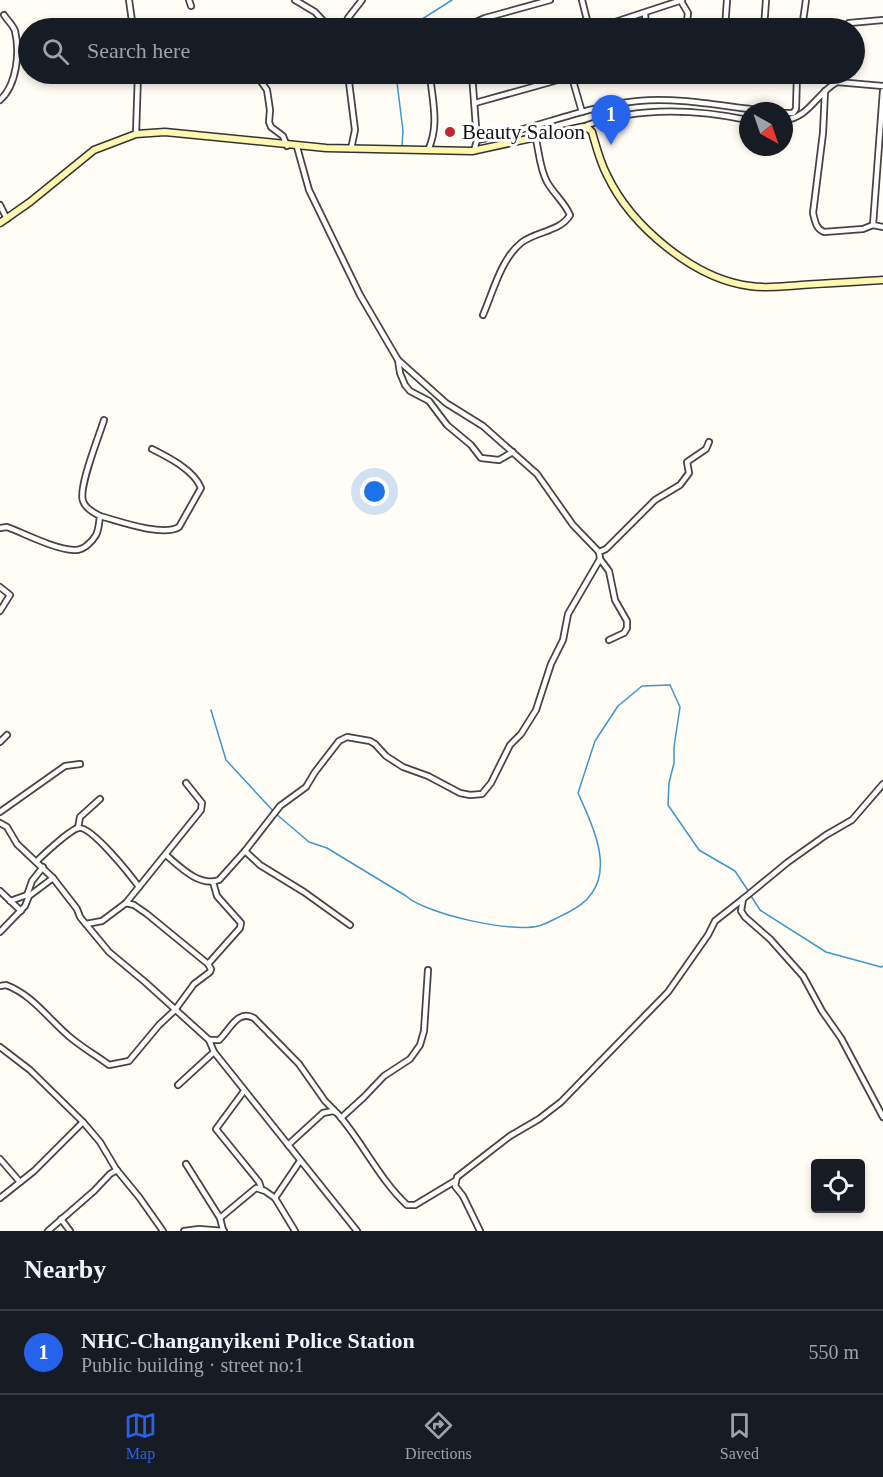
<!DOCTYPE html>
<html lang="en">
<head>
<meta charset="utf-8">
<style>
	:root { --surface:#171b24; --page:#242831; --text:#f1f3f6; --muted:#9ea1a6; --line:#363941; --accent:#2563eb }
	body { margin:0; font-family:"Times New Roman",serif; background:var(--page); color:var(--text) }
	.controls { position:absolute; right:18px; bottom:18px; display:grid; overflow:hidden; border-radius:6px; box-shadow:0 3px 9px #0003 }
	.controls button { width:54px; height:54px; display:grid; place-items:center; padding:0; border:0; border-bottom:2px solid var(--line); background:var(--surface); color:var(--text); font:30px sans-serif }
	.compass { position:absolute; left:739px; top:102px; width:54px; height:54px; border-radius:50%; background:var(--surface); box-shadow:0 3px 9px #0003; rotate:140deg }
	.you { position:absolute; left:375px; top:492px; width:21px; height:21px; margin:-15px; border:4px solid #fff; border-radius:50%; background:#1a73e8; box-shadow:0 0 0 9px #1a73e833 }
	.badge { display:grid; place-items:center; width:39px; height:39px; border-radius:50%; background:var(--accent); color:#fff; font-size:20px; font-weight:700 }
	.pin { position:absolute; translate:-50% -50px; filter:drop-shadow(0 2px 3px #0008) }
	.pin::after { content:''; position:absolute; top:32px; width:21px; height:18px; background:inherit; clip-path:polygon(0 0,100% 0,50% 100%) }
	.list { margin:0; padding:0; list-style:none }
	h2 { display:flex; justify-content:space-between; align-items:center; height:78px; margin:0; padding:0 24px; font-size:26px }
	h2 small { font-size:20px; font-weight:400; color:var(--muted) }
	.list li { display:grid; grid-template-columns:39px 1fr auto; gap:18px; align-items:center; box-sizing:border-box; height:84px; padding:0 24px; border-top:2px solid var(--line) }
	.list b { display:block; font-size:22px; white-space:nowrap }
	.list p { margin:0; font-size:20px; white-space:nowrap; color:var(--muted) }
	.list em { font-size:20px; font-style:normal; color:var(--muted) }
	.icon { flex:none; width:33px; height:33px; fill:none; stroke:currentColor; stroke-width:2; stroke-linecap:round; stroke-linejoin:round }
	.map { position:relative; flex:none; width:883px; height:1231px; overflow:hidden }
	.search { position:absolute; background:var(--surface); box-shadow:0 3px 9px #0003; left:18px; right:18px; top:18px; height:66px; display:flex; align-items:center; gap:15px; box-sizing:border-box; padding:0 21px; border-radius:33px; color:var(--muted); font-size:22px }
	.sheet { height:162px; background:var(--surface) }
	nav { display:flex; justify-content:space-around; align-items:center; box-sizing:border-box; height:84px; border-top:2px solid var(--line); background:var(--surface); font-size:16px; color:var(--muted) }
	nav a { display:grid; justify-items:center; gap:3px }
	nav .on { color:var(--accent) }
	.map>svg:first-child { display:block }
</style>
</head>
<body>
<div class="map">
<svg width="883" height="1231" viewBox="0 0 883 1231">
	<rect width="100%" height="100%" fill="#fffdf5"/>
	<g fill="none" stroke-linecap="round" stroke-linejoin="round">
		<!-- stream -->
		<g stroke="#3f96cf" stroke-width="1.5">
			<path d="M 414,28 L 419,21 L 452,0"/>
			<path d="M 396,74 L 403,131 L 402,146"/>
			<path d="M 211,710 L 226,760 L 275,813 L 309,842 L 327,848 L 406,896 C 426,914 511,933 538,926 C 544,925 550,921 555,919 C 574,910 591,902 598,881 C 607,853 589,818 578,793 L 595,741 L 618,706 L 642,686 L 670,685 L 680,707 L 674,747 L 674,763 L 669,783 L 668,805 L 699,850 L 735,871 L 749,892"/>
			<path d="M 751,896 L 760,910 L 826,952 L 881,967 L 883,966"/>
		</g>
		<!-- street casing -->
		<g stroke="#444" stroke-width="8">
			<g id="street">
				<path d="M 129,0 L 133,28"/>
				<path d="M 189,0 L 191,6"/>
				<path d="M 295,0 L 315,12 L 330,28"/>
				<path d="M 582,0 L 589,28"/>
				<path d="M 681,1 L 688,13 L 686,28"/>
				<path d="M 645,13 L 646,28"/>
				<path d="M 849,23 L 883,20"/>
				<path d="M 343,28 L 348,18 L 362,0"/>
				<path d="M 471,28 L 478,21 L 485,18 L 550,0"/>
				<path d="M 597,28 L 682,0"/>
				<path d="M 725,28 L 727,0"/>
				<path d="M 764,28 L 766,0"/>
				<path d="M 802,28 L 806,0"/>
				<path d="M 252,74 L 260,80 L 267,90 L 270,110 L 269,122 L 271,127 L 283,136 L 287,146"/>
				<path d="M 348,74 L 355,130 L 351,149"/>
				<path d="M 472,74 L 477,140 L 474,151"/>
				<path d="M 571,74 L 582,112"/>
				<path d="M 825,91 L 823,133 L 813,213 C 815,221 816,229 824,232 L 863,229 L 873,225"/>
				<path d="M 883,91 L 873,225 L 883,227"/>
				<path d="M 0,100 C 17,85 20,52 15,31 C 13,25 7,20 4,15"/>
				<path d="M 475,103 L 579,74"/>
				<path d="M 784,113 L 793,113 L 796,109 L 797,74"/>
				<path d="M 784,120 C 809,118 817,93 837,82 L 883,86"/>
				<path d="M 585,126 C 638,106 694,109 748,120"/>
				<path d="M 136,134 L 138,74"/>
				<path d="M 477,140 C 531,131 583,106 638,101 C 681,97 724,107 767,111"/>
				<path d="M 297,147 L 309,190 L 360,295 L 398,360 L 400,373 L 405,385 L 410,391 L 429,401 L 447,425 L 471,445 L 481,458 L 499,460 L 513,452"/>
				<path d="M 428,150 C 440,125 432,100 430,74"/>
				<path d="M 0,205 L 7,219"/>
				<path d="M 483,315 C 493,292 501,259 521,243 C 536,231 560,232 570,215 C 565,203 554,194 547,182 C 540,169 539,153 536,139"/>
				<path d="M 398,360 L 446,403 L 483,426 L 537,474 L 573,525 L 599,552 L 606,549 L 655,500 L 680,485 L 689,473 L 687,462 L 706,449 L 709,442"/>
				<path d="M 100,516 C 118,521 163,537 179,527 L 201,488 C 194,470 168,457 152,449"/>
				<path d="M 0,528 L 7,527 C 26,534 54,549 74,550 C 83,551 92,542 96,535 C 99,529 99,522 100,516 C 94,513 85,508 83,501 C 78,488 99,436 104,420"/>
				<path d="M 600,559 L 609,571 L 615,600 L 627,621 L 627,628 L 624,633 L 609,640"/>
				<path d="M 0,587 L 10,595 L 0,611"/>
				<path d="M 0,742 L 7,735"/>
				<path d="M 883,784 L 852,820 L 826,835 L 788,862 L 743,899 L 741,911 L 745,917 L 770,939 L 803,976 L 822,1011 L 841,1038 L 883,1117"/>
				<path d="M 0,812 L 65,766 L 80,764"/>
				<path d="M 0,823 L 7,827 L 17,844 L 53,878 L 77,909 L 80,917 L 109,952 L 145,982 L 209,1040 L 214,1052 L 357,1231"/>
				<path d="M 78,828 L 80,817 L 100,799"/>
				<path d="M 245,851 L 260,865 L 304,892 L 350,925"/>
				<path d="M 166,855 C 180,867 199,887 219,880 L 245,851 L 280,806 L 306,787 L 315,772 L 339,741 L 347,737 L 370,741 L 375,744 L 386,756 L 403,767 L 428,776 L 460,793 L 470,795 L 482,794 L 491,783 L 510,745 L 521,734 L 536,710 L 551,664 L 563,640 L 568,614 L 600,559 L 599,552"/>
				<path d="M 37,861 C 44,854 70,830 78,828 C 91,825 131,876 139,887"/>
				<path d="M 0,891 L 21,911"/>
				<path d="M 29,896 L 27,895 L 32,881 L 43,867"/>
				<path d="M 10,901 L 27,895"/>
				<path d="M 86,924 L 102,921 L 126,903 L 201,810 L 202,803 L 186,783"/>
				<path d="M 0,932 L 25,906 L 29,896 L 53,878"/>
				<path d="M 208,964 L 240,928 L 241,923 L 217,896 L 213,882"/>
				<path d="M 0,986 L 6,985 C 33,995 49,1020 71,1038 C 83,1048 97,1056 109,1065 L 129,1061 L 159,1025 L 175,1010 L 194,984 L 210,972 L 211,969 L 208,964 L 147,914 L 134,905 L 126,903"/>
				<path d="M 209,1040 L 219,1040 C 230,1030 237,1009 254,1018 L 299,1064 L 325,1101 L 335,1111"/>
				<path d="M 0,1047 L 30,1070 L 83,1122 L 100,1142 L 116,1169 L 139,1197 L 163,1231"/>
				<path d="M 178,1085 L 214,1052"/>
				<path d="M 244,1091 L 216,1129 L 259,1182 L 261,1188"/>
				<path d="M 341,1118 L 364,1097 L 384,1076 L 410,1059 L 420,1045 L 424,1031 L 428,970"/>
				<path d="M 288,1145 L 323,1113 L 333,1111 L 337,1113 C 362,1141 379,1179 407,1205 L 415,1205 L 455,1181"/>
				<path d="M 0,1159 L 20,1182"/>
				<path d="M 186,1164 L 220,1218 L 223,1230"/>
				<path d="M 0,1198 L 34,1171 L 83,1122"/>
				<path d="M 220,1218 L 256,1188 L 265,1191 L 275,1198"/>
				<path d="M 61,1219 L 70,1231"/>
				<path d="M 48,1231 L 94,1191 L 110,1174 L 117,1170"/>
				<path d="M 184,1231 L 199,1229 L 224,1231"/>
				<path d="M 295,1231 L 275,1198 L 300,1161"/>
				<path d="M 480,1231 L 463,1196 L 455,1186 L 457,1177 L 510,1136 L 539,1119 L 561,1102 L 668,992 L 708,935 L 715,921 L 743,899"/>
			</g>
		</g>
		<!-- secondary casing -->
		<g stroke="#333" stroke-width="9">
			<path id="secondary" d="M 0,223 L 30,202 L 94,150 L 136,134 L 165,132 L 326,148 L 472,151 L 583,127 L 588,128 L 592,132 C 596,146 600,162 607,175 C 631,226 694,279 750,286 C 767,289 784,286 801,285 C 828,283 856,282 883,280"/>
		</g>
		<!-- street -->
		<use href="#street" stroke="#fff" stroke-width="4.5"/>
		<!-- secondary -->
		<use href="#secondary" stroke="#fff6b0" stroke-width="6"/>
	</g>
	<!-- markers -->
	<circle fill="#c4262e" stroke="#fff" stroke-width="2" cx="450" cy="132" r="6"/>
	<g text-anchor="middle" stroke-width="6" stroke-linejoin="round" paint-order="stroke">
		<!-- poi labels -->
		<g font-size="21" fill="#111" stroke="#fff" text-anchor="start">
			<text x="462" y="139">Beauty Saloon</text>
		</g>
	</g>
</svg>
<div class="controls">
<button><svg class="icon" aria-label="locate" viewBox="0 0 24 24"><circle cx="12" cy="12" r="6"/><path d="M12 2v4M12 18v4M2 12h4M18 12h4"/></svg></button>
</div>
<svg class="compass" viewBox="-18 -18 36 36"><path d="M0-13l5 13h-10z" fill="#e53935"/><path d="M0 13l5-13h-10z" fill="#9ea1a6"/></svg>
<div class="you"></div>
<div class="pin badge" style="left:611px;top:145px">1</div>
<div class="search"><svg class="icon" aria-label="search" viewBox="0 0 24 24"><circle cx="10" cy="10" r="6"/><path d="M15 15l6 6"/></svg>Search here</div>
</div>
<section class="sheet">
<h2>Nearby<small></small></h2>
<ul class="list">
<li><span class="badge">1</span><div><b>NHC-Changanyikeni Police Station</b><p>Public building · street no:1</p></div><em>550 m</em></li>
</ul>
</section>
<nav>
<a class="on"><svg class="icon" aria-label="map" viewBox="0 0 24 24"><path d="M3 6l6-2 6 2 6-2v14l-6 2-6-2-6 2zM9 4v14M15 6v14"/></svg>Map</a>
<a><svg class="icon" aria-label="directions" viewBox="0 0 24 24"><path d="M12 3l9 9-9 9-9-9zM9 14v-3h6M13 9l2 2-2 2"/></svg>Directions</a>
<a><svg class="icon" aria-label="saved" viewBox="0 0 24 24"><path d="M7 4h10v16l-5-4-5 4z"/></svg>Saved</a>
</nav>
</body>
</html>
